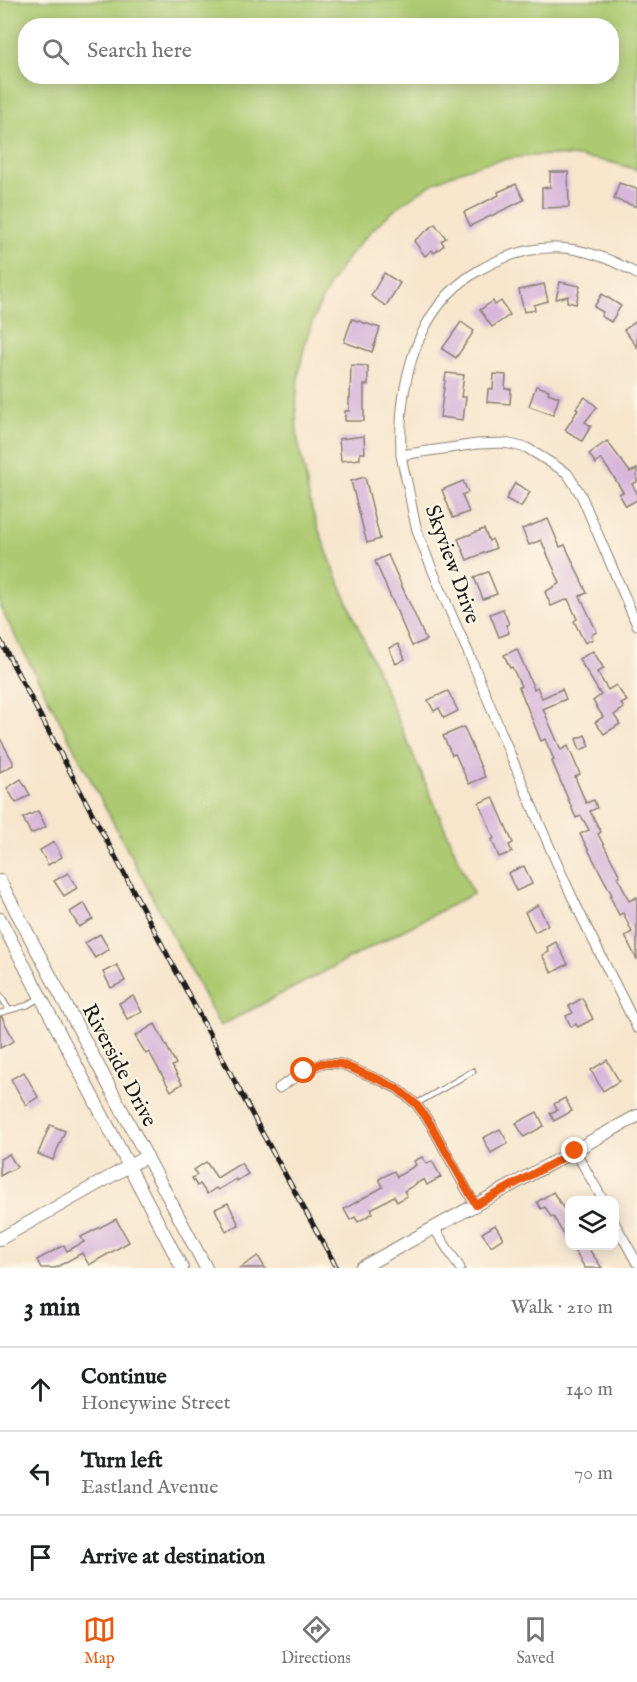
<!DOCTYPE html>
<html lang="en">
<head>
<meta charset="utf-8">
<style>
	:root { --surface:#fff; --page:#f6f6f6; --text:#202124; --muted:#757577; --line:#e0e0e0; --accent:#ea580c }
	body { margin:0; font-family:"IM FELL English",serif; background:var(--page); color:var(--text) }
	.controls { position:absolute; right:18px; bottom:18px; display:grid; overflow:hidden; border-radius:12px; box-shadow:0 3px 15px #0003 }
	.controls button { width:54px; height:54px; display:grid; place-items:center; padding:0; border:0; border-bottom:2px solid var(--line); background:var(--surface); color:var(--text); font:30px sans-serif }
	.stop { position:absolute; width:18px; height:18px; margin:-14px; border:4px solid #ea580c; border-radius:50%; background:#fff }
	.stop.end { background:#ea580c; border-color:#fff; box-shadow:0 2px 6px #0008 }
	.list { margin:0; padding:0; list-style:none }
	h2 { display:flex; justify-content:space-between; align-items:center; height:78px; margin:0; padding:0 24px; font-size:26px }
	h2 small { font-size:20px; font-weight:400; color:var(--muted) }
	.list li { display:grid; grid-template-columns:39px 1fr auto; gap:18px; align-items:center; box-sizing:border-box; height:84px; padding:0 24px; border-top:2px solid var(--line) }
	.list b { display:block; font-size:22px; white-space:nowrap }
	.list p { margin:0; font-size:20px; white-space:nowrap; color:var(--muted) }
	.list em { font-size:20px; font-style:normal; color:var(--muted) }
	.icon { flex:none; width:33px; height:33px; fill:none; stroke:currentColor; stroke-width:2; stroke-linecap:round; stroke-linejoin:round }
	.map { position:relative; flex:none; width:637px; height:1268px; overflow:hidden }
	.search { position:absolute; background:var(--surface); box-shadow:0 3px 15px #0003; left:18px; right:18px; top:18px; height:66px; display:flex; align-items:center; gap:15px; box-sizing:border-box; padding:0 21px; border-radius:24px; color:var(--muted); font-size:22px }
	.sheet { height:330px; background:var(--surface) }
	nav { display:flex; justify-content:space-around; align-items:center; box-sizing:border-box; height:84px; border-top:2px solid var(--line); background:var(--surface); font-size:16px; color:var(--muted) }
	nav a { display:grid; justify-items:center; gap:3px }
	nav .on { color:var(--accent) }
	.map>svg:first-child { display:block }
</style>
</head>
<body>
<div class="map">
<svg width="637" height="1268" viewBox="0 0 637 1268">
	<rect width="100%" height="100%" fill="#fcf5e5"/>
	<filter id="ink" filterUnits="userSpaceOnUse"><feTurbulence type="fractalNoise" baseFrequency=".0167" numOctaves="2"/><feDisplacementMap in="SourceGraphic" scale="12" xChannelSelector="R" yChannelSelector="G"/><feConvolveMatrix kernelMatrix="1 2 1 2 8 2 1 2 1" color-interpolation-filters="sRGB"/></filter>
	<filter id="wash" filterUnits="userSpaceOnUse"><feTurbulence type="fractalNoise" baseFrequency=".008" numOctaves="4" result="noise"/><feDisplacementMap in="SourceGraphic" scale="24" xChannelSelector="R" yChannelSelector="G"/><feGaussianBlur stdDeviation="1.35" result="paint"/><feColorMatrix in="noise" values="0 0 0 0 0 0 0 0 0 0 0 0 0 0 0 0 0 1.4 0 .05"/><feComposite in="paint" operator="in"/></filter>
	<g filter="url(#wash)">
		<rect width="100%" height="100%" fill="#f7e5cc"/>
		<!-- green -->
		<path fill="#adca72" stroke="#647347" stroke-width="1.5" fill-rule="evenodd" d="M 0,0 L 637,0 L 637,170 C 561,144 471,152 406,201 C 331,257 290,338 297,432 C 298,446 302,459 305,472 C 307,487 309,502 314,516 C 331,567 354,617 375,666 C 408,742 441,818 473,894 L 220,1026 L 0,607 ZM 26,26 L 612,26 L 612,76 L 26,76 Z"/>
		<g id="blocks">
			<!-- building -->
			<g fill="#d8b6db">
				<path d="M 550,172 L 568,172 L 569,207 L 542,208 L 542,188 L 550,187 Z"/>
				<path d="M 619,183 L 637,189 L 637,207 L 614,199 Z"/>
				<path d="M 516,184 L 524,200 L 470,226 L 464,212 L 499,195 L 498,192 Z"/>
				<path d="M 435,224 L 446,238 L 441,241 L 444,245 L 434,253 L 432,250 L 425,256 L 414,241 Z"/>
				<path d="M 384,273 L 400,283 L 386,306 L 371,296 Z"/>
				<path d="M 560,282 L 580,286 L 576,304 L 567,302 L 568,296 L 556,299 Z"/>
				<path d="M 544,284 L 548,301 L 534,305 L 535,310 L 524,312 L 519,290 Z"/>
				<path d="M 602,294 L 621,306 L 611,322 L 601,316 L 603,312 L 594,307 Z"/>
				<path d="M 493,301 L 495,305 L 501,301 L 510,315 L 492,327 L 480,310 Z"/>
				<path d="M 352,319 L 380,328 L 372,352 L 344,342 Z"/>
				<path d="M 637,321 L 637,347 L 624,330 Z"/>
				<path d="M 461,322 L 474,331 L 456,358 L 442,349 Z"/>
				<path d="M 351,365 L 368,366 L 368,385 L 364,385 L 364,421 L 345,421 L 345,411 L 349,411 L 349,398 L 350,398 Z"/>
				<path d="M 446,373 L 464,375 L 461,397 L 466,397 L 463,420 L 440,417 Z"/>
				<path d="M 494,374 L 506,375 L 505,389 L 511,389 L 510,404 L 487,402 L 488,389 L 493,389 Z"/>
				<path d="M 536,386 L 549,390 L 548,393 L 559,397 L 553,415 L 529,406 Z"/>
				<path d="M 585,397 L 597,407 L 585,422 L 591,426 L 582,441 L 565,430 L 578,410 L 576,408 Z"/>
				<path d="M 364,436 L 365,453 L 360,453 L 360,459 L 341,461 L 339,439 Z"/>
				<path d="M 607,441 L 630,472 L 637,469 L 637,482 L 632,484 L 637,493 L 637,500 L 626,506 L 619,494 L 623,492 L 615,479 L 601,459 L 596,464 L 589,454 Z"/>
				<path d="M 365,477 L 380,539 L 367,543 L 351,481 Z"/>
				<path d="M 463,481 L 468,492 L 462,495 L 469,512 L 453,518 L 442,490 Z"/>
				<path d="M 515,483 L 530,492 L 521,507 L 506,499 Z"/>
				<path d="M 548,519 L 560,547 L 565,545 L 587,593 L 580,596 L 597,632 L 591,635 L 593,639 L 585,643 L 574,621 L 577,619 L 568,599 L 551,606 L 545,592 L 560,583 L 541,540 L 529,545 L 522,529 Z"/>
				<path d="M 484,529 L 489,541 L 492,539 L 496,548 L 467,560 L 458,539 Z"/>
				<path d="M 388,555 L 426,640 L 412,646 L 375,561 Z"/>
				<path d="M 488,572 L 497,594 L 483,599 L 474,577 Z"/>
				<path d="M 503,609 L 509,624 L 506,625 L 509,633 L 499,637 L 490,614 Z"/>
				<path d="M 398,644 L 405,659 L 396,664 L 389,648 Z"/>
				<path d="M 517,649 L 534,689 L 537,687 L 542,698 L 562,689 L 566,699 L 543,709 L 561,750 L 568,746 L 580,774 L 575,777 L 586,803 L 594,800 L 597,808 L 590,811 L 601,832 L 598,834 L 620,876 L 618,877 L 629,901 L 637,897 L 637,960 L 625,936 L 632,932 L 623,913 L 619,915 L 610,896 L 612,895 L 580,834 L 589,830 L 581,816 L 576,818 L 552,761 L 554,760 L 545,739 L 541,741 L 519,687 L 521,686 L 512,667 L 510,668 L 504,655 Z"/>
				<path d="M 593,651 L 604,669 L 597,672 L 608,690 L 616,685 L 627,701 L 621,704 L 624,708 L 614,715 L 620,724 L 604,734 L 595,722 L 603,717 L 593,701 L 601,695 L 579,659 Z"/>
				<path d="M 448,691 L 458,711 L 444,718 L 439,708 L 434,711 L 428,700 Z"/>
				<path d="M 464,727 L 485,777 L 469,784 L 455,754 L 452,755 L 443,736 Z"/>
				<path d="M 585,735 L 590,746 L 580,750 L 576,739 Z"/>
				<path d="M 0,738 L 13,762 L 13,765 L 0,772 Z"/>
				<path d="M 21,779 L 30,795 L 16,803 L 7,788 Z"/>
				<path d="M 493,797 L 513,843 L 509,845 L 512,852 L 499,857 L 492,840 L 494,838 L 479,803 Z"/>
				<path d="M 38,811 L 46,827 L 31,834 L 23,818 Z"/>
				<path d="M 54,842 L 62,857 L 48,865 L 40,850 Z"/>
				<path d="M 524,866 L 532,884 L 516,891 L 508,873 Z"/>
				<path d="M 68,873 L 77,888 L 64,896 L 54,881 Z"/>
				<path d="M 84,903 L 93,919 L 79,927 L 70,912 Z"/>
				<path d="M 538,905 L 548,925 L 535,932 L 525,912 Z"/>
				<path d="M 100,934 L 109,949 L 95,958 L 85,943 Z"/>
				<path d="M 556,942 L 568,964 L 552,973 L 542,955 L 549,952 L 547,947 Z"/>
				<path d="M 117,965 L 125,981 L 111,988 L 103,972 Z"/>
				<path d="M 133,996 L 142,1012 L 127,1019 L 119,1003 Z"/>
				<path d="M 582,998 L 593,1019 L 578,1027 L 576,1024 L 571,1027 L 566,1016 L 573,1013 L 569,1006 Z"/>
				<path d="M 0,1017 L 2,1017 L 14,1041 L 0,1048 Z"/>
				<path d="M 155,1024 L 176,1064 L 172,1066 L 182,1084 L 171,1091 L 149,1052 L 146,1054 L 135,1036 Z"/>
				<path d="M 607,1060 L 619,1081 L 603,1091 L 591,1070 Z"/>
				<path d="M 24,1072 L 38,1097 L 26,1105 L 11,1079 Z"/>
				<path d="M 565,1098 L 572,1111 L 554,1121 L 550,1113 L 557,1110 L 554,1104 Z"/>
				<path d="M 537,1112 L 544,1126 L 524,1137 L 516,1123 Z"/>
				<path d="M 50,1125 L 65,1131 L 53,1160 L 38,1154 Z"/>
				<path d="M 500,1129 L 508,1143 L 491,1153 L 483,1138 Z"/>
				<path d="M 9,1154 L 17,1167 L 0,1176 L 0,1159 Z"/>
				<path d="M 422,1157 L 427,1164 L 432,1161 L 441,1177 L 427,1185 L 424,1179 L 404,1191 L 407,1196 L 397,1202 L 394,1196 L 371,1209 L 373,1213 L 358,1222 L 355,1217 L 350,1220 L 344,1209 L 383,1187 L 379,1179 L 394,1171 L 397,1177 L 416,1165 L 414,1161 Z"/>
				<path d="M 206,1162 L 217,1178 L 241,1163 L 248,1174 L 237,1181 L 236,1179 L 218,1190 L 216,1188 L 207,1194 L 200,1184 L 197,1186 L 192,1178 L 197,1175 L 194,1170 Z"/>
				<path d="M 553,1192 L 570,1218 L 570,1246 L 553,1216 L 551,1217 L 545,1207 L 541,1209 L 537,1202 Z"/>
				<path d="M 228,1203 L 239,1225 L 226,1231 L 215,1209 Z"/>
				<path d="M 116,1219 L 129,1242 L 89,1265 L 82,1253 L 55,1268 L 41,1268 L 37,1260 L 64,1245 L 67,1251 L 84,1242 L 81,1237 Z"/>
				<path d="M 495,1225 L 503,1238 L 491,1246 L 482,1233 Z"/>
				<path d="M 571,1245 L 586,1245 L 602,1268 L 585,1268 Z"/>
				<path d="M 258,1256 L 265,1268 L 240,1268 Z"/>
			</g>
		</g>
	</g>
	<g filter="url(#ink)">
		<use href="#blocks" fill-opacity="0" stroke="#8a8074" stroke-width="1.5"/>
		<g fill="none" stroke-linecap="round" stroke-linejoin="round">
			<!-- service casing -->
			<g stroke="#8a8074" stroke-width="7">
				<g id="service">
					<path d="M 0,995 L 9,1010"/>
					<path d="M 0,1013 L 28,1005 L 39,998"/>
					<path d="M 416,1104 L 473,1071"/>
				</g>
			</g>
			<!-- minor casing -->
			<g stroke="#8a8074" stroke-width="11">
				<g id="minor">
					<path d="M 637,274 C 581,241 533,238 476,272 C 415,309 398,386 401,453 C 402,466 407,479 409,492 C 412,507 414,522 419,536 C 435,579 454,620 472,661 C 502,734 531,807 564,879 C 586,929 613,978 637,1028"/>
					<path d="M 401,455 L 477,444 L 505,443 L 527,448 L 567,473 L 581,495 L 637,625"/>
					<path d="M 279,1088 L 304,1071 L 323,1063 L 341,1064 L 380,1080 L 398,1089 L 416,1104 L 430,1123 L 475,1205"/>
					<path d="M 575,1151 L 603,1200"/>
					<path d="M 614,1222 L 637,1263"/>
					<path d="M 434,1228 L 460,1268"/>
				</g>
			</g>
			<!-- tertiary casing -->
			<g stroke="#8a8074" stroke-width="14">
				<g id="tertiary">
					<path d="M 0,881 L 206,1268"/>
					<path d="M 0,919 L 182,1268"/>
					<path d="M 0,1239 L 147,1156"/>
					<path d="M 361,1268 L 637,1116"/>
				</g>
			</g>
			<!-- service -->
			<use href="#service" stroke="#fff" stroke-width="4.5"/>
			<!-- minor -->
			<use href="#minor" stroke="#fff" stroke-width="9"/>
			<!-- tertiary -->
			<use href="#tertiary" stroke="#fff" stroke-width="12"/>
			<!-- rail casing -->
			<g stroke="#1c1c1c" stroke-width="5">
				<path id="rail" d="M 0,640 L 260,1129 L 337,1268"/>
			</g>
			<!-- rail -->
			<use href="#rail" stroke="#fcf5e5" stroke-width="3" stroke-dasharray="9" stroke-linecap="butt"/>
		</g>
	</g>
	<g fill="none" stroke-linecap="round" stroke-linejoin="round" filter="url(#ink)">
		<!-- route -->
		<path stroke="#ea580c" stroke-width="8" d="M 304,1071 L 322,1063 L 341,1064 L 380,1080 L 398,1089 L 416,1104 L 430,1123 L 476,1205 L 575,1151"/>
	</g>
	<g text-anchor="middle" stroke-width="4.5" stroke-linejoin="round" paint-order="stroke">
		<!-- street labels -->
		<g font-size="21" fill="#1c1c1c" stroke="#fcf5e5">
			<text transform="translate(453 564) rotate(70)" y="7">Skyview Drive</text>
			<text transform="translate(120 1065) rotate(62)" y="7">Riverside Drive</text>
		</g>
	</g>
</svg>
<div class="controls">
<button><svg class="icon" aria-label="layers" viewBox="0 0 24 24"><path d="M12 4l9 5-9 5-9-5zM3 14l9 5 9-5"/></svg></button>
</div>
<div class="stop" style="left:304px;top:1071px"></div>
<div class="stop end" style="left:575px;top:1151px"></div>
<div class="search"><svg class="icon" aria-label="search" viewBox="0 0 24 24"><circle cx="10" cy="10" r="6"/><path d="M15 15l6 6"/></svg>Search here</div>
</div>
<section class="sheet">
<h2>3 min<small>Walk · 210 m</small></h2>
<ul class="list">
<li><svg class="icon" aria-label="ahead" viewBox="0 0 24 24"><path d="M12 20V5M6 11l6-6 6 6"/></svg><div><b>Continue</b><p>Honeywine Street</p></div><em>140 m</em></li>
<li><svg class="icon" aria-label="left" viewBox="0 0 24 24"><path d="M17 20v-9H6M10 6l-5 5 5 5"/></svg><div><b>Turn left</b><p>Eastland Avenue</p></div><em>70 m</em></li>
<li><svg class="icon" aria-label="arrive" viewBox="0 0 24 24"><path d="M6 21V4h12l-3 4 3 4H6"/></svg><div><b>Arrive at destination</b></div></li>
</ul>
</section>
<nav>
<a class="on"><svg class="icon" aria-label="map" viewBox="0 0 24 24"><path d="M3 6l6-2 6 2 6-2v14l-6 2-6-2-6 2zM9 4v14M15 6v14"/></svg>Map</a>
<a><svg class="icon" aria-label="directions" viewBox="0 0 24 24"><path d="M12 3l9 9-9 9-9-9zM9 14v-3h6M13 9l2 2-2 2"/></svg>Directions</a>
<a><svg class="icon" aria-label="saved" viewBox="0 0 24 24"><path d="M7 4h10v16l-5-4-5 4z"/></svg>Saved</a>
</nav>
</body>
</html>
